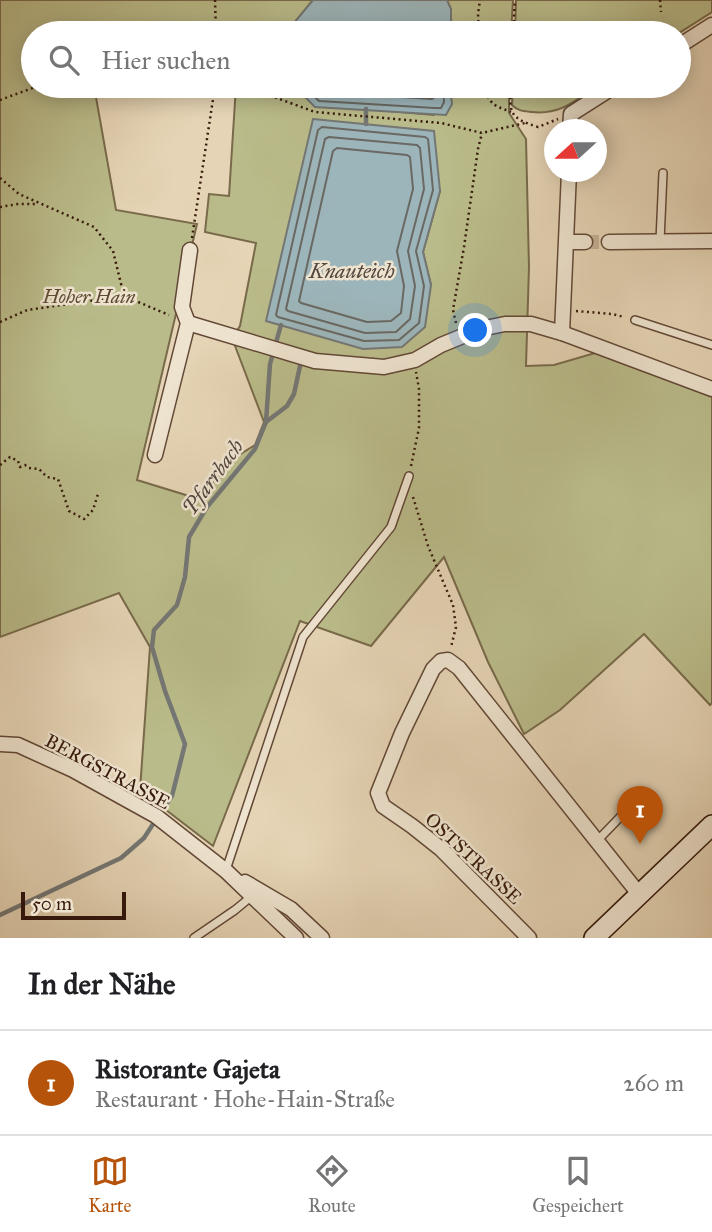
<!DOCTYPE html>
<html lang="de">
<head>
<meta charset="utf-8">
<style>
	:root { --surface:#fff; --page:#f2f2f2; --text:#202124; --muted:#757577; --line:#e0e0e0; --accent:#b45309 }
	body { margin:0; font-family:"IM FELL Great Primer",serif; background:var(--page); color:var(--text) }
	.compass { position:absolute; left:544px; top:119px; width:63px; height:63px; border-radius:50%; background:var(--surface); box-shadow:0 4px 18px #0003; rotate:249deg }
	.scale { position:absolute; left:21px; bottom:18px; width:105px; box-sizing:border-box; padding-left:7px; border:4px solid #371a0b; border-top:0; font-size:19px; line-height:24px; white-space:nowrap; color:#371a0b; -webkit-text-stroke:5px #eee3cf; paint-order:stroke }
	.you { position:absolute; left:476px; top:331px; width:24px; height:24px; margin:-18px; border:5px solid #fff; border-radius:50%; background:#1a73e8; box-shadow:0 0 0 10px #1a73e833 }
	.badge { display:grid; place-items:center; width:46px; height:46px; border-radius:50%; background:var(--accent); color:#fff; font-size:23px; font-weight:700 }
	.pin { position:absolute; translate:-50% -58px; filter:drop-shadow(0 2px 4px #0008) }
	.pin::after { content:''; position:absolute; top:37px; width:24px; height:21px; background:inherit; clip-path:polygon(0 0,100% 0,50% 100%) }
	.list { margin:0; padding:0; list-style:none }
	h2 { display:flex; justify-content:space-between; align-items:center; height:91px; margin:0; padding:0 28px; font-size:30px }
	h2 small { font-size:23px; font-weight:400; color:var(--muted) }
	.list li { display:grid; grid-template-columns:46px 1fr auto; gap:21px; align-items:center; box-sizing:border-box; height:105px; padding:0 28px; border-top:2px solid var(--line) }
	.list b { display:block; font-size:26px; white-space:nowrap }
	.list p { margin:0; font-size:23px; white-space:nowrap; color:var(--muted) }
	.list em { font-size:23px; font-style:normal; color:var(--muted) }
	.icon { flex:none; width:38px; height:38px; fill:none; stroke:currentColor; stroke-width:2; stroke-linecap:round; stroke-linejoin:round }
	.map { position:relative; flex:none; width:712px; height:938px; overflow:hidden }
	.search { position:absolute; background:var(--surface); box-shadow:0 4px 18px #0003; left:21px; right:21px; top:21px; height:77px; display:flex; align-items:center; gap:18px; box-sizing:border-box; padding:0 24px; border-radius:38px; color:var(--muted); font-size:26px }
	.sheet { height:196px; background:var(--surface) }
	nav { display:flex; justify-content:space-around; align-items:center; box-sizing:border-box; height:98px; border-top:2px solid var(--line); background:var(--surface); font-size:19px; color:var(--muted) }
	nav a { display:grid; justify-items:center; gap:4px }
	nav .on { color:var(--accent) }
	.map>svg:first-child { display:block }
</style>
</head>
<body>
<div class="map">
<svg width="712" height="938" viewBox="0 0 712 938">
	<rect width="100%" height="100%" fill="#e5d4b5"/>
	<filter id="stains"><feTurbulence type="fractalNoise" baseFrequency=".00286" numOctaves="4"/><feColorMatrix values="0 0 0 0 .2 0 0 0 0 .09 0 0 0 0 .02 0 0 0 .5 -.17"/></filter>
	<radialGradient id="worn" r=".72"><stop offset=".6" stop-color="#630" stop-opacity="0"/><stop offset="1" stop-color="#630" stop-opacity=".3"/></radialGradient>
	<!-- green -->
	<g fill="#babb8a" stroke="#786a4a" stroke-width="2" fill-rule="evenodd">
		<path d="M 0,0 L 313,0 L 289,29 L 289,33 L 33,33 L 33,86 L 94,86 L 116,210 L 197,224 L 137,480 L 199,499 L 234,458 L 255,445 L 264,422 L 232,338 L 240,326 L 256,243 L 205,232 L 209,194 L 229,196 L 236,86 L 299,86 L 305,97 L 366,109 L 434,115 L 450,86 L 509,86 L 509,113 L 526,139 L 529,267 L 526,366 L 554,365 L 595,353 L 712,396 L 712,703 L 710,705 L 644,634 L 560,710 L 524,734 L 488,662 L 444,557 L 371,646 L 300,621 L 213,846 L 140,790 L 150,647 L 119,593 L 0,637 ZM 313,119 L 440,191 L 423,252 L 431,285 Z"/>
		<path d="M 447,0 L 513,0 L 511,33 L 451,33 L 451,10 Z"/>
		<path d="M 516,0 L 712,0 L 712,12 L 679,33 L 515,33 Z"/>
		<path d="M 513,86 L 597,86 C 574,101 561,115 532,112 C 523,111 518,111 512,105 Z"/>
	</g>
	<!-- water -->
	<g fill="#9cb5ba" stroke="#747774" stroke-width="2">
		<path d="M 313,0 L 447,0 L 451,9 L 451,33 L 289,33 L 289,29 Z"/>
		<path d="M 299,86 L 450,86 L 452,104 L 446,115 L 315,107 L 305,97 Z"/>
		<path d="M 313,119 L 434,131 L 440,191 L 423,252 L 431,285 L 425,327 L 402,347 L 363,349 L 266,321 Z"/>
	</g>
	<g fill="none" stroke-linecap="round" stroke-linejoin="round">
		<!-- shore -->
		<g stroke="#6a6862" stroke-width="2">
			<path d="M 307,86 L 311,93 L 319,101 L 435,108 L 441,108 L 444,102 L 443,86"/>
			<path d="M 317,86 L 323,92 L 432,99 L 435,97 L 435,86"/>
			<path d="M 322,127 L 425,137 L 428,139 L 433,190 L 416,251 L 424,286 L 419,323 L 399,340 L 364,341 L 278,317 L 276,315 L 318,130 Z"/>
			<path d="M 329,137 L 417,145 L 420,148 L 424,189 L 408,251 L 415,286 L 410,319 L 396,332 L 365,333 L 288,311 L 286,309 L 325,139 Z"/>
			<path d="M 337,148 L 407,155 L 410,157 L 413,189 L 397,251 L 404,286 L 401,313 L 391,321 L 367,322 L 301,303 L 299,301 L 333,151 Z"/>
		</g>
		<!-- stream -->
		<g stroke="#747774" stroke-width="4.5">
			<path d="M 366,124 L 366,109"/>
			<path d="M 266,422 L 270,364 L 281,325"/>
			<path d="M 163,809 L 172,796 L 185,744 L 165,691 L 152,647 L 154,630 L 177,605 L 185,577 L 189,537 L 207,507 L 255,449 L 266,422 L 287,406 L 294,394 L 300,366"/>
			<path d="M 0,915 L 121,858 L 144,838 L 155,821"/>
		</g>
		<!-- street-tunnel -->
		<path stroke="#c2af93" stroke-width="14" stroke-dasharray="14 7" stroke-linecap="butt" d="M 585,242 L 609,242"/>
		<!-- lane casing -->
		<g stroke="#624836" stroke-width="10">
			<g id="lane">
				<path d="M 660,241 L 663,173"/>
				<path d="M 635,320 L 712,345"/>
				<path d="M 597,841 L 624,813"/>
				<path d="M 226,870 L 303,637 L 391,527 L 409,476"/>
				<path d="M 194,938 L 235,910 L 252,896"/>
			</g>
		</g>
		<!-- street casing -->
		<g stroke="#624836" stroke-width="17">
			<g id="street">
				<path d="M 679,46 L 712,25"/>
				<path d="M 570,130 L 571,114 L 615,86"/>
				<path d="M 567,242 L 585,242"/>
				<path d="M 609,242 L 712,241"/>
				<path d="M 188,323 L 315,361 L 384,367 L 415,360 L 441,345 L 480,329 L 505,324 L 531,324 L 562,333 L 712,389"/>
				<path d="M 562,333 L 569,172"/>
				<path d="M 155,455 L 188,323 L 182,307 L 190,250"/>
				<path d="M 0,744 L 18,745 L 73,770 L 156,816 L 226,871 L 296,938"/>
				<path d="M 245,882 L 291,909 L 322,938"/>
				<path d="M 529,938 L 441,849 L 412,826 L 383,806 L 378,793 L 402,733 L 433,669 L 441,661 L 448,660 L 459,668 L 639,894"/>
			</g>
		</g>
		<!-- secondary casing -->
		<g stroke="#371a0b" stroke-width="22">
			<path id="secondary" d="M 594,938 L 712,825"/>
		</g>
		<!-- path -->
		<g stroke="#371a0b" stroke-width="2.5" stroke-dasharray="2 3.5" stroke-linecap="butt">
			<path d="M 215,0 L 216,33"/>
			<path d="M 660,0 L 661,12"/>
			<path d="M 479,33 L 478,14 L 480,0"/>
			<path d="M 513,33 L 515,0"/>
			<path d="M 244,86 L 315,112 L 441,123 L 482,133 L 525,123"/>
			<path d="M 484,86 C 490,105 493,105 511,112"/>
			<path d="M 511,86 C 509,114 510,118 538,127 L 558,119"/>
			<path d="M 0,100 L 38,86"/>
			<path d="M 0,178 L 19,194 L 94,227 L 113,251 L 124,296"/>
			<path d="M 0,207 L 18,204 L 38,204"/>
			<path d="M 192,238 L 215,86"/>
			<path d="M 576,311 L 612,314 L 624,317"/>
			<path d="M 0,322 L 27,310 L 124,296 L 169,315"/>
			<path d="M 456,323 L 453,310 L 464,247 L 478,149 L 482,133"/>
			<path d="M 0,465 L 10,457 L 18,461 L 20,467 L 25,465 L 29,468 L 39,469 L 47,477 L 58,479 L 69,511 L 84,519 L 93,510 L 98,494"/>
			<path d="M 411,466 L 419,428 L 419,389 L 416,372"/>
			<path d="M 413,497 L 428,546 L 453,605 L 456,627 L 451,647"/>
		</g>
		<!-- lane -->
		<use href="#lane" stroke="#eee3cf" stroke-width="7"/>
		<!-- street -->
		<use href="#street" stroke="#eee3cf" stroke-width="14"/>
		<!-- secondary -->
		<use href="#secondary" stroke="#eee3cf" stroke-width="19"/>
	</g>
	<g text-anchor="middle" stroke-width="5" stroke-linejoin="round" paint-order="stroke">
		<!-- park labels -->
		<g font-size="19" font-style="italic" fill="#5e4a31" stroke="#eee3cf">
			<text x="89" y="303">Hoher Hain</text>
		</g>
		<!-- street labels -->
		<g font-size="19" fill="#371a0b" stroke="#eee3cf">
			<text transform="translate(108 771) rotate(28)" y="7">BERGSTRASSE</text>
			<text transform="translate(474 858) rotate(43)" y="7">OSTSTRASSE</text>
		</g>
		<!-- water labels -->
		<g font-size="21" font-style="italic" fill="#554840" stroke="#eee3cf">
			<text x="352" y="278">Knauteich</text>
			<text transform="translate(213 477) rotate(-54)" y="7">Pfarrbach</text>
		</g>
	</g>
	<rect width="100%" height="100%" filter="url(#stains)"/>
	<rect width="100%" height="100%" fill="url(#worn)"/>
</svg>
<svg class="compass" viewBox="-18 -18 36 36"><path d="M0-13l5 13h-10z" fill="#e53935"/><path d="M0 13l5-13h-10z" fill="#757577"/></svg>
<div class="scale">50 m</div>
<div class="you"></div>
<div class="pin badge" style="left:640px;top:844px">1</div>
<div class="search"><svg class="icon" aria-label="search" viewBox="0 0 24 24"><circle cx="10" cy="10" r="6"/><path d="M15 15l6 6"/></svg>Hier suchen</div>
</div>
<section class="sheet">
<h2>In der Nähe<small></small></h2>
<ul class="list">
<li><span class="badge">1</span><div><b>Ristorante Gajeta</b><p>Restaurant · Hohe-Hain-Straße</p></div><em>260 m</em></li>
</ul>
</section>
<nav>
<a class="on"><svg class="icon" aria-label="map" viewBox="0 0 24 24"><path d="M3 6l6-2 6 2 6-2v14l-6 2-6-2-6 2zM9 4v14M15 6v14"/></svg>Karte</a>
<a><svg class="icon" aria-label="directions" viewBox="0 0 24 24"><path d="M12 3l9 9-9 9-9-9zM9 14v-3h6M13 9l2 2-2 2"/></svg>Route</a>
<a><svg class="icon" aria-label="saved" viewBox="0 0 24 24"><path d="M7 4h10v16l-5-4-5 4z"/></svg>Gespeichert</a>
</nav>
</body>
</html>
